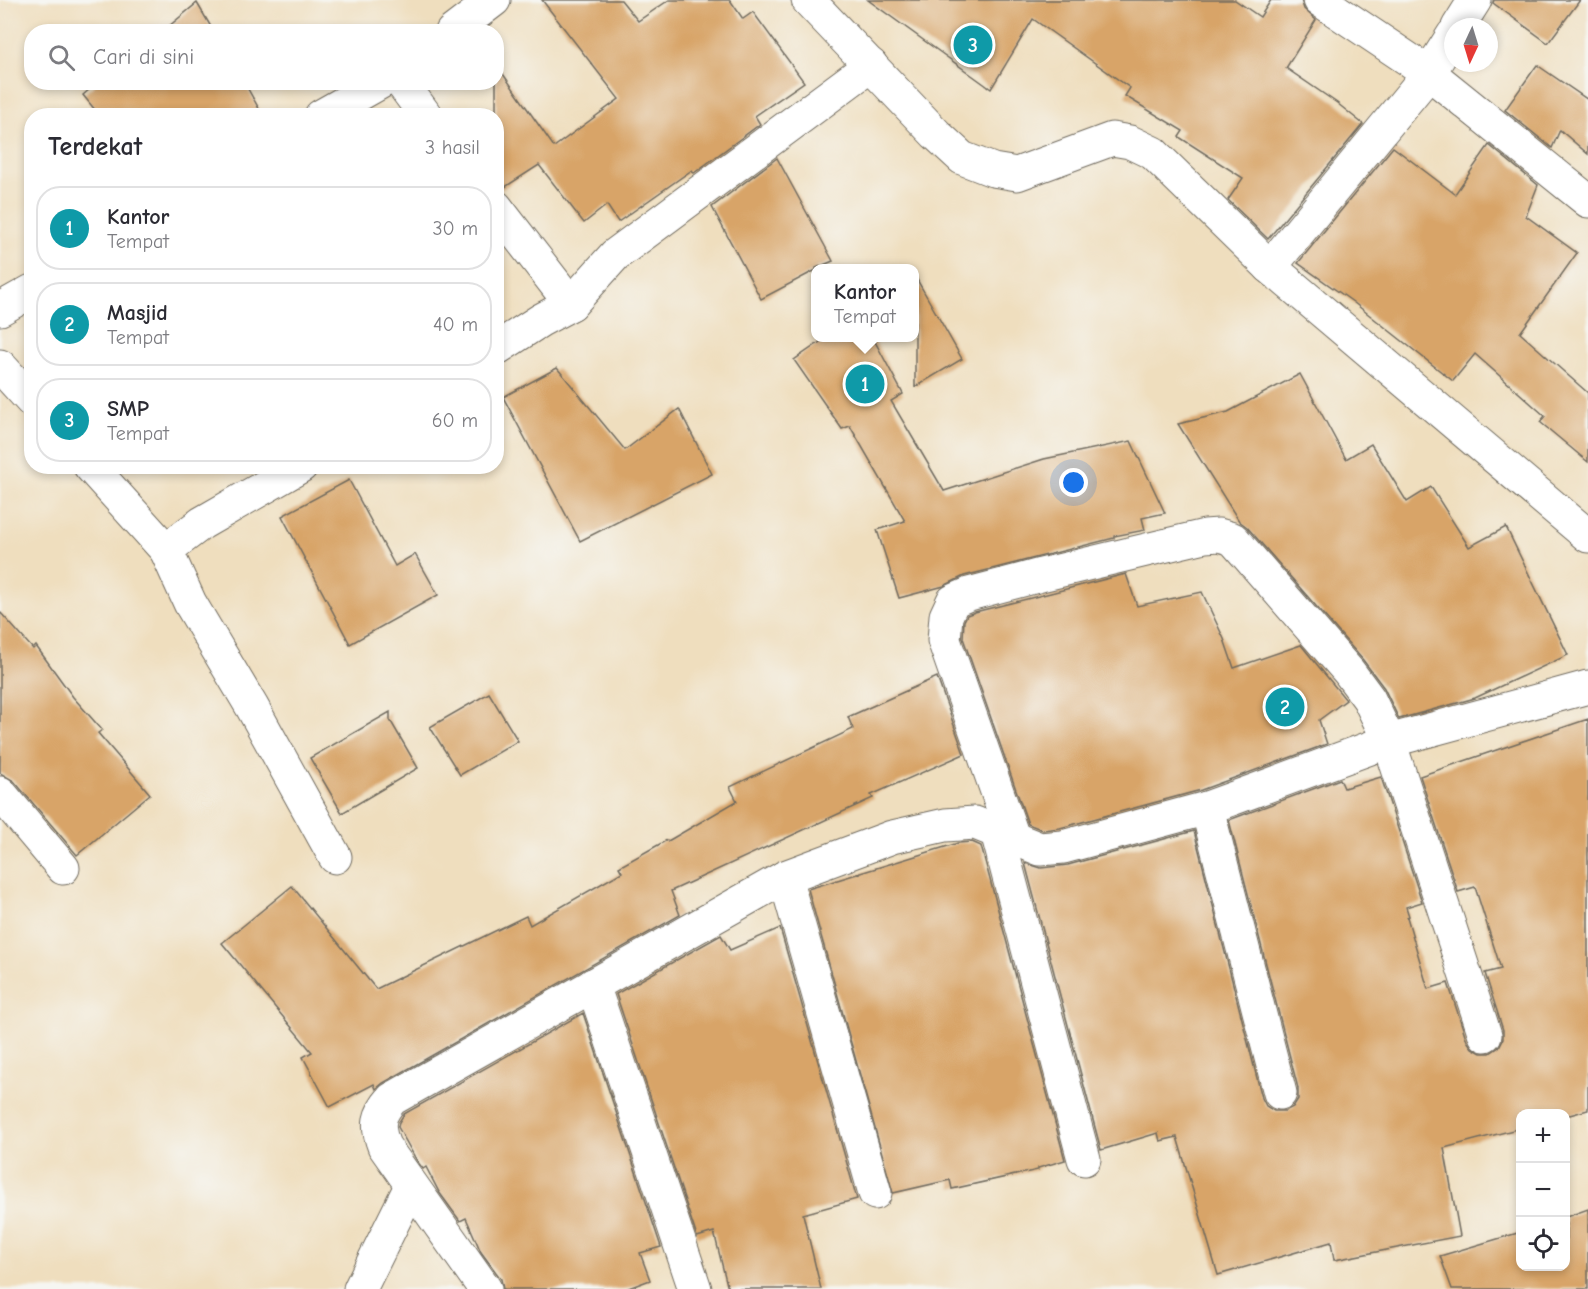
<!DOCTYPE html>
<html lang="id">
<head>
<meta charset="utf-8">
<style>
	:root { --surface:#fff; --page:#f7f7f7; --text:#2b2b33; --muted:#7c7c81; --line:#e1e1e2; --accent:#c8321e }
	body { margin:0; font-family:"Comic Neue",sans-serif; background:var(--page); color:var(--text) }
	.controls { position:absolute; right:18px; bottom:18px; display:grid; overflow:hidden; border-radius:12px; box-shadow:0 3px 9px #0003 }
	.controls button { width:54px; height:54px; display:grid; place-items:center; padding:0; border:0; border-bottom:2px solid var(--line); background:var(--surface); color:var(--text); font:30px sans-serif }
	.compass { position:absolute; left:1444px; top:18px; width:54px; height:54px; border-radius:50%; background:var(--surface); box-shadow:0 3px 9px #0003; rotate:184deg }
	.you { position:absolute; left:1074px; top:483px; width:21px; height:21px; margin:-15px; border:4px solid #fff; border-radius:50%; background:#1a73e8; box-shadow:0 0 0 9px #1a73e833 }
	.badge { display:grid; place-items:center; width:39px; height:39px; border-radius:50%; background:var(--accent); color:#fff; font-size:20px; font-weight:700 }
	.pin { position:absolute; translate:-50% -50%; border:3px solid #fff; box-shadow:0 2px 6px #0006 }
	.popup { position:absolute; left:811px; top:264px; width:108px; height:78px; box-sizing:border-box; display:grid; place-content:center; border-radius:12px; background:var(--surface); filter:drop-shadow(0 2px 4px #0005); font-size:20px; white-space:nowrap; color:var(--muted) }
	.popup b { font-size:22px; color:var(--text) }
	.popup::after { content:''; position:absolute; left:50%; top:100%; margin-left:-12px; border:12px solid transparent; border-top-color:var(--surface) }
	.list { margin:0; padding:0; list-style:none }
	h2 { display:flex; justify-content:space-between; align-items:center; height:78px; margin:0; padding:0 24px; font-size:26px }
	h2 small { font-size:20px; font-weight:400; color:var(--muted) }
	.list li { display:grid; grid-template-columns:39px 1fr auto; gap:18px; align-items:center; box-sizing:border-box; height:84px; margin:0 12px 12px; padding:0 12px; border:2px solid var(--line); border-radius:24px }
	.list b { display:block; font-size:22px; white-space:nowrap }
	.list p { margin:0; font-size:20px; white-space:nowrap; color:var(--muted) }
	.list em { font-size:20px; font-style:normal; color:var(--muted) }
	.icon { flex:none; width:33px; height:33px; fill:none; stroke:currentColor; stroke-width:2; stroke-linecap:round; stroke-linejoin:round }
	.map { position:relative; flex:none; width:1588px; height:1289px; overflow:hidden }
	.search { position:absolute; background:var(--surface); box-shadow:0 3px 9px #0003; left:24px; top:24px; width:480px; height:66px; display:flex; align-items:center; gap:15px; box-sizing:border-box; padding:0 21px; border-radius:24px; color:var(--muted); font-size:22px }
	.panel { position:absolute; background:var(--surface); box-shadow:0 3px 9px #0003; left:24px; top:108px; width:480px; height:366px; border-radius:24px }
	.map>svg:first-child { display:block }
</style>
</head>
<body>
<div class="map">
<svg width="1588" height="1289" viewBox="0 0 1588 1289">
	<rect width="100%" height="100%" fill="#f6f6f2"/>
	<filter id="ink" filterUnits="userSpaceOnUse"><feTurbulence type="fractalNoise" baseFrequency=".0167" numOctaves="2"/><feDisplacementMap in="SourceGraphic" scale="12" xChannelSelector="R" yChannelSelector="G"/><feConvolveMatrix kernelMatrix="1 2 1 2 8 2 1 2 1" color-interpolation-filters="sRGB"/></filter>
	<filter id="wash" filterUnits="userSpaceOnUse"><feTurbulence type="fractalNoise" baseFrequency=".008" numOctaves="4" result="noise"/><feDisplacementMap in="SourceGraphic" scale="24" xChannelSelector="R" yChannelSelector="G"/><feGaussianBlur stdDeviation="1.35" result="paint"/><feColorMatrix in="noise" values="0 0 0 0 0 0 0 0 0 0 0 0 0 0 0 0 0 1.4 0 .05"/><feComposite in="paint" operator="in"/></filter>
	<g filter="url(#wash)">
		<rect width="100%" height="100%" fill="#efdebe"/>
		<g id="blocks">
			<!-- building -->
			<g fill="#d8a468">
				<path d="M 542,0 L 621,0 L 638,21 L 669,0 L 730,0 L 743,19 L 753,12 L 804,82 L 755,116 L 760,124 L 694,173 L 692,170 L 618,222 L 607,205 L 584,223 L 539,165 L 502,189 L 496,189 L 496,64 L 554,147 L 619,99 Z"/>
				<path d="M 868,0 L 1235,0 L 1260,17 L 1271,0 L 1301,0 L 1304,9 L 1316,20 L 1286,68 L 1337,103 L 1363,124 L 1268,239 L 1228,200 L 1243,178 L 1179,137 L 1183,131 L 1125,96 L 1130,88 L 1033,19 L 991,89 Z"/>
				<path d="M 1494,0 L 1580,0 L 1548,43 L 1493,3 Z"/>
				<path d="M 197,3 L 214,32 L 162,32 Z"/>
				<path d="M 1537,65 L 1588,100 L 1588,154 L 1560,130 L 1552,148 L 1505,110 Z"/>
				<path d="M 98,82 L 244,82 L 263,116 L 100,116 L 83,95 Z"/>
				<path d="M 1489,145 L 1538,185 L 1526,216 L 1577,253 L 1520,333 L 1588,393 L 1588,462 L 1540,422 L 1545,416 L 1475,354 L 1453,381 L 1353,302 L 1298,263 L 1393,147 L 1455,194 Z"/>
				<path d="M 777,158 L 833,261 L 816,268 L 816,270 L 761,299 L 712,207 Z"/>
				<path d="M 915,276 L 962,359 L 915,387 Z"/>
				<path d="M 826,338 L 873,338 L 903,394 L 891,401 L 944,491 L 1044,459 L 1131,441 L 1165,513 L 1142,518 L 1145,530 L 1114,536 L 1114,538 L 964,576 L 944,586 L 899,598 L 877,530 L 905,521 L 850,426 L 842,429 L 794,360 Z"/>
				<path d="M 557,368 L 625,450 L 679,409 L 712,474 L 580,541 L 503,397 Z"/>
				<path d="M 1300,374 L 1346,459 L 1371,444 L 1407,502 L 1431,487 L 1469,547 L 1506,527 L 1568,655 L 1475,698 L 1399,719 L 1384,688 L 1363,660 L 1247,527 L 1239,521 L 1178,424 L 1228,412 Z"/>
				<path d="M 349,480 L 395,566 L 415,554 L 438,595 L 350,644 L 282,516 Z"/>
				<path d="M 1126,574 L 1137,606 L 1202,592 L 1224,639 L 1234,668 L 1301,645 L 1346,700 L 1319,720 L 1327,744 L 1201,790 L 1060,828 L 1043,830 L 1028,824 L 963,638 L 964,621 L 967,615 L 975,612 Z"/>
				<path d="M 0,612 L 33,649 L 36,646 L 73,697 L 102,730 L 98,733 L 150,794 L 77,855 L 14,781 L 0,773 Z"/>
				<path d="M 937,677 L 964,754 L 871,795 L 873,798 L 671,891 L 680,915 L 383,1083 L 376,1089 L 374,1084 L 330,1107 L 303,1057 L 312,1052 L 222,943 L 292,886 L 376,989 L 526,916 L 530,925 L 622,872 L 619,867 L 667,840 L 668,841 L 737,801 L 730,787 L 853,729 L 848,717 Z"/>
				<path d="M 489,693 L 518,741 L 460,775 L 430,727 Z"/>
				<path d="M 390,712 L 390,720 L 418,768 L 342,813 L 310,758 Z"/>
				<path d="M 1588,719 L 1588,1110 L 1566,1116 L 1566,1113 L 1521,1113 L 1521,1128 L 1444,1148 L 1460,1236 L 1334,1260 L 1331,1242 L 1218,1275 L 1177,1137 L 1160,1141 L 1158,1133 L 1101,1150 L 1025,863 L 1041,868 L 1068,865 L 1194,831 L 1262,1098 L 1266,1106 L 1274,1111 L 1285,1111 L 1293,1107 L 1298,1099 L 1298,1088 L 1229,820 L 1340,779 L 1344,788 L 1381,777 L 1422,902 L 1406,907 L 1409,916 L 1407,917 L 1428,989 L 1448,983 L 1467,1041 L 1472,1048 L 1481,1053 L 1490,1053 L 1499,1047 L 1503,1039 L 1503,1030 L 1485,973 L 1501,969 L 1475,887 L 1458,892 L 1420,776 Z"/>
				<path d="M 972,842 L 981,846 L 1065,1160 L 1038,1168 L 1038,1170 L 952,1189 L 950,1180 L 893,1193 L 808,889 L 958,843 Z"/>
				<path d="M 780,928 L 857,1199 L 803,1214 L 821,1289 L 728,1289 L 714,1232 L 697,1237 L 616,994 L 721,935 L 730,950 Z"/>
				<path d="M 583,1013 L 661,1247 L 640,1253 L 650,1280 L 626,1289 L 503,1289 L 501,1279 L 481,1252 L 466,1218 L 460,1221 L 439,1192 L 426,1167 L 423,1169 L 417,1161 L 398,1127 L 399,1122 L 404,1114 Z"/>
				<path d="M 1588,1209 L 1588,1289 L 1452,1289 L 1440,1256 L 1521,1232 L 1521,1266 L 1566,1266 L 1566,1217 Z"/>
			</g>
		</g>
	</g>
	<g filter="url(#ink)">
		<use href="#blocks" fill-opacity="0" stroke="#706a5e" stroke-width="1.5"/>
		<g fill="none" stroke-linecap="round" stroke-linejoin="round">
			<!-- minor casing -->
			<g stroke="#706a5e" stroke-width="35">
				<g id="minor">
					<path d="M 808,0 L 936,134 L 962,158 L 993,170 L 1017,174 L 1112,139 L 1130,142 L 1153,153 L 1270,267 L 1588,536"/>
					<path d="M 1320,0 L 1429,73 L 1588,201"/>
					<path d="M 1458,27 L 1475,0"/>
					<path d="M 452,32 L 494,0"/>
					<path d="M 401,82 L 426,116"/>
					<path d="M 321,116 L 381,82"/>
					<path d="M 496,207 L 571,304"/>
					<path d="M 1270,267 L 1429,73 L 1453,35"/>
					<path d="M 0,309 L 32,291"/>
					<path d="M 496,349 L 541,320 L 571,304 L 615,255 L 871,65"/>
					<path d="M 0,366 L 32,401"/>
					<path d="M 90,466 L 166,550"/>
					<path d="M 301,466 L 202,523 L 166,550 L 190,603 L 252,707 L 335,857"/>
					<path d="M 0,793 L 63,868"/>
					<path d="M 1207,808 L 1280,1093"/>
					<path d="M 997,832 L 1084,1159"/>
					<path d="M 1014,840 L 944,640 L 946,616 L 953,601 L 969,594 L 1041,575 L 1205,536 L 1219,535 L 1233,539 L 1349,672 L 1369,699 L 1389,741 L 1485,1035"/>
					<path d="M 785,877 L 875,1193"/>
					<path d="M 593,985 L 695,1289"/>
					<path d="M 360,1289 L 411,1186"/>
					<path d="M 485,1289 L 384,1146 C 376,1125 378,1115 392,1099 L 785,877 L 892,837 L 945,825 L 975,823 L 1040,849 L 1063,847 L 1207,808 L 1389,741 L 1588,687"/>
				</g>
			</g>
			<!-- minor -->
			<use href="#minor" stroke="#fff" stroke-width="33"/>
		</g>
	</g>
</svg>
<div class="controls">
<button>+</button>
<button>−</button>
<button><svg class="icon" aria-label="locate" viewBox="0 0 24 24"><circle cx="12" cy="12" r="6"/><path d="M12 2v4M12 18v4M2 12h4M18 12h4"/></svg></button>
</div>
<svg class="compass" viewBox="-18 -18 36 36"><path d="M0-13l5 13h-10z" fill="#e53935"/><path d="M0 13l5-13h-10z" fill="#7c7c81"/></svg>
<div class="you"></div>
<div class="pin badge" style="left:865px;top:384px;background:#0f9aa8">1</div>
<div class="popup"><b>Kantor</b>Tempat</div>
<div class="pin badge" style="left:1285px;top:707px;background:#0f9aa8">2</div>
<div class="pin badge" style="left:973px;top:45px;background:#0f9aa8">3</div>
<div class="search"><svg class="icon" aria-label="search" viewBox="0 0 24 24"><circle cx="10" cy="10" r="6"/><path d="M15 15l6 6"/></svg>Cari di sini</div>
<section class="panel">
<h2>Terdekat<small>3 hasil</small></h2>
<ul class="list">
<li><span class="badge" style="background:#0f9aa8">1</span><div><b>Kantor</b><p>Tempat</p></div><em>30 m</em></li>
<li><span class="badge" style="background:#0f9aa8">2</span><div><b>Masjid</b><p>Tempat</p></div><em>40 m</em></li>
<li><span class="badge" style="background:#0f9aa8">3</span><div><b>SMP</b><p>Tempat</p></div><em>60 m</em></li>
</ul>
</section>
</div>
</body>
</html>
